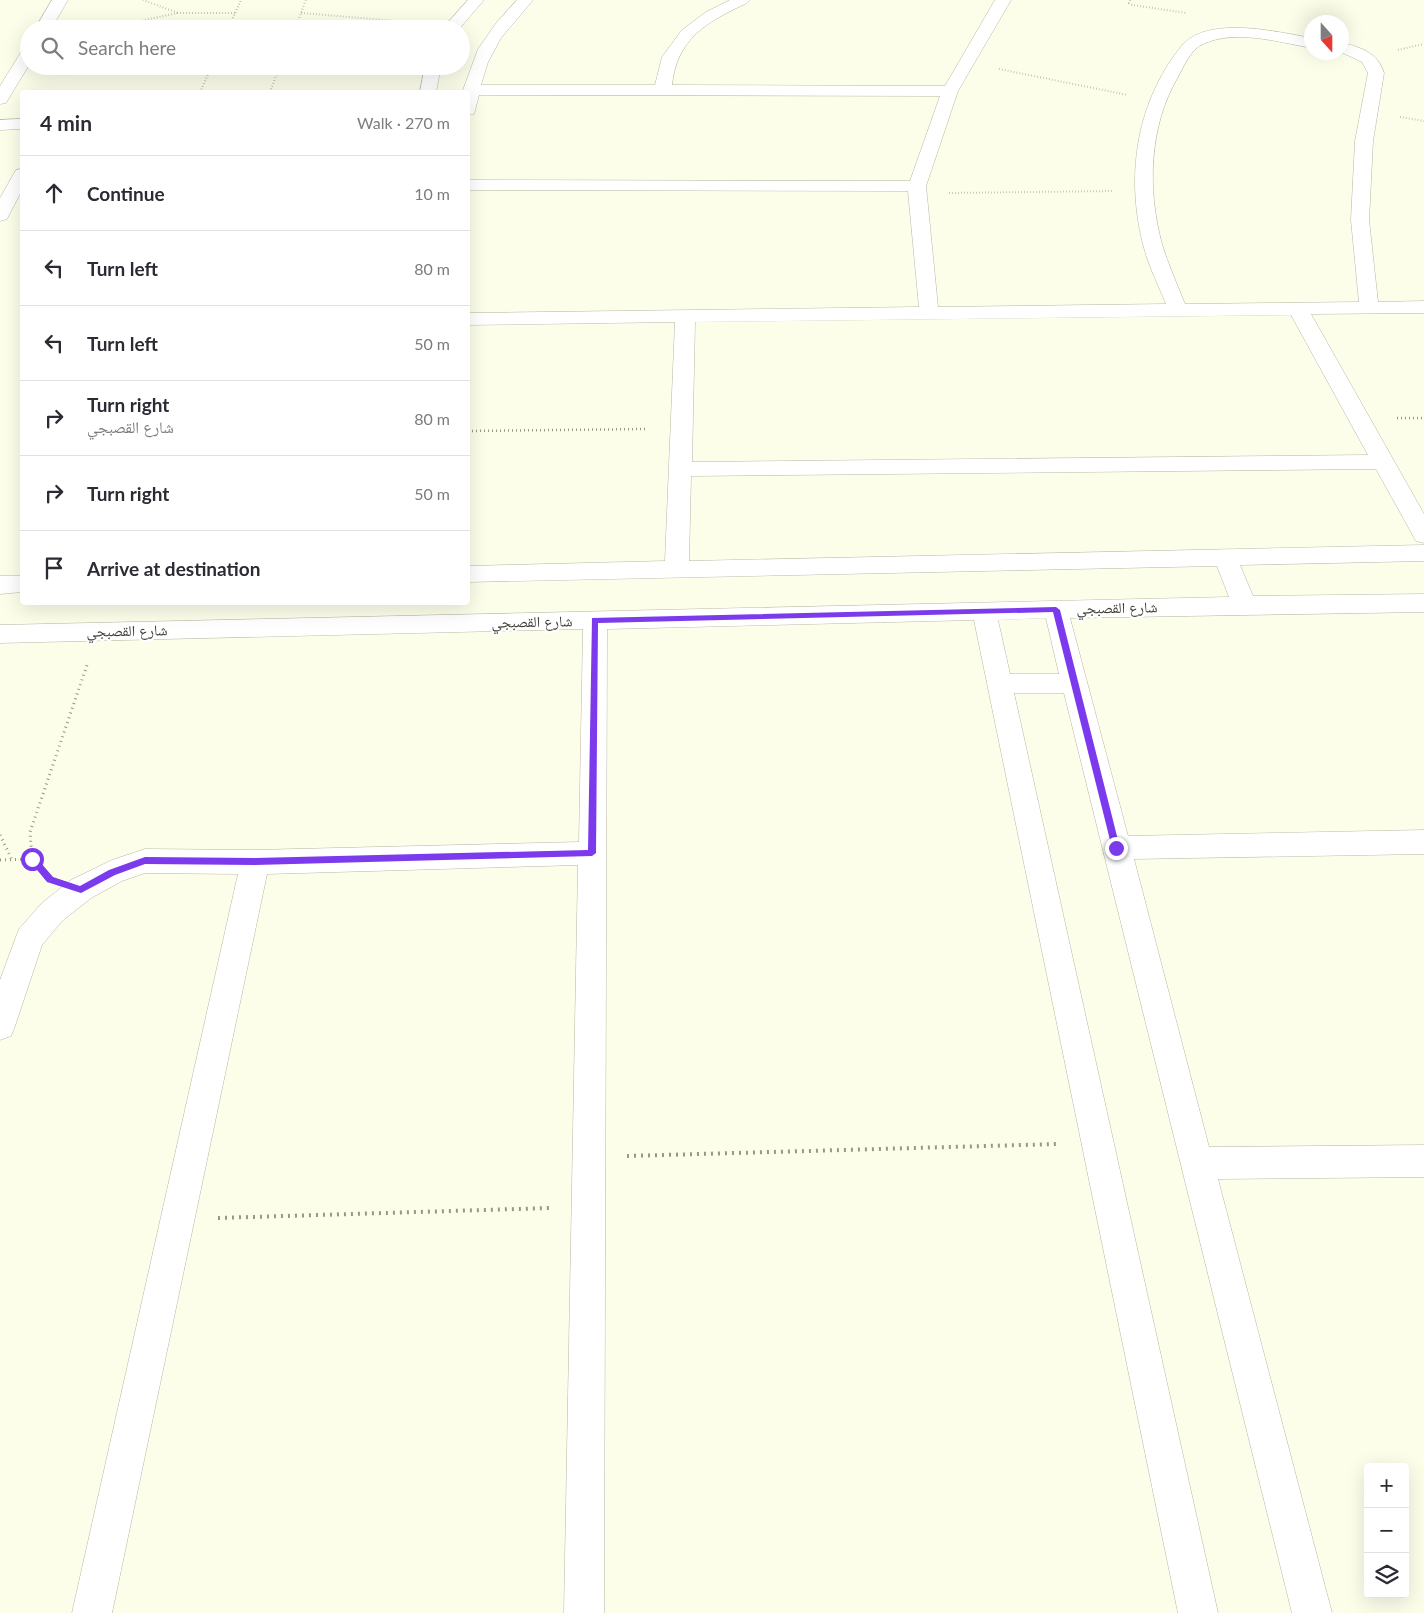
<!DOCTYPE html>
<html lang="en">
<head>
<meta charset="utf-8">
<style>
	:root { --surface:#fff; --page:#f2f2f3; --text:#2b2b33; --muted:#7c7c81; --line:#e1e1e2 }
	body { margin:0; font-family:Lato,"Noto Naskh Arabic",sans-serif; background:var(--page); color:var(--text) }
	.controls { position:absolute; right:15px; bottom:15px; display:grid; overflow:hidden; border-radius:5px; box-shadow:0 5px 20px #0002 }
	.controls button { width:45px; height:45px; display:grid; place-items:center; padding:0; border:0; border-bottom:1px solid var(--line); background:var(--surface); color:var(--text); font:25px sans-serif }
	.compass { position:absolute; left:1304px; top:15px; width:45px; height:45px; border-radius:50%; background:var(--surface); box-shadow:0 5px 20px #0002; rotate:159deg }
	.stop { position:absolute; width:15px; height:15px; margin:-11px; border:4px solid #7c3aed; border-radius:50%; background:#fff }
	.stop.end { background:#7c3aed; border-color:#fff; box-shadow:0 1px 5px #0008 }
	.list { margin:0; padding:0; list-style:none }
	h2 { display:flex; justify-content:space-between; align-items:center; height:65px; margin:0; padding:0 20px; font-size:21px }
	h2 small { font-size:16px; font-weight:400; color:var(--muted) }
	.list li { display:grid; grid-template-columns:32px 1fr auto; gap:15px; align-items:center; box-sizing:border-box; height:75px; padding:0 20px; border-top:1px solid var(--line) }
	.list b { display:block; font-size:19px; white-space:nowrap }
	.list p { margin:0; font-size:16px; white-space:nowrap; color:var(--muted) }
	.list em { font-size:16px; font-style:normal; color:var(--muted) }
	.icon { flex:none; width:28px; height:28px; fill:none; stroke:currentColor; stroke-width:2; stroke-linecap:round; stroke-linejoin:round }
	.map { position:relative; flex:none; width:1424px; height:1613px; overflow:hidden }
	.search { position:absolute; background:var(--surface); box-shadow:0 5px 20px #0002; left:20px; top:20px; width:450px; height:55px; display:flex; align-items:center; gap:12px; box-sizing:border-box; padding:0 18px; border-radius:28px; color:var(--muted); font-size:19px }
	.panel { position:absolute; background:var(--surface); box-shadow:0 5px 20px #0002; left:20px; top:90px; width:450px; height:515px; border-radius:5px }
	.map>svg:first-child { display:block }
</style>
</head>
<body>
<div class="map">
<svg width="1424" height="1613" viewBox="0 0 1424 1613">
	<rect width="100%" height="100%" fill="#fcfeea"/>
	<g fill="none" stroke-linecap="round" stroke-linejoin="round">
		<!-- minor casing -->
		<g stroke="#b6b7a4" stroke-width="1">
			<g id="minor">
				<path d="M 52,0 L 68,0 L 51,29 L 35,29 Z"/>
				<path d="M 468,0 L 484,0 L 459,29 L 442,29 Z"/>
				<path d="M 517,0 L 533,0 L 501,38 L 488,62 L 481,85 L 655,85 L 662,57 L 682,30 L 706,12 L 730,0 L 750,0 L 747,3 C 707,22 677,38 672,85 L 945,86 L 995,0 L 1011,0 L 958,91 L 926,186 L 938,307 L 1166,304 C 1158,284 1148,265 1143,244 C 1125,174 1137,99 1184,43 C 1213,16 1277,32 1312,38 L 1312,48 C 1277,42 1236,29 1203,44 C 1191,49 1184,66 1178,77 C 1149,126 1147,189 1162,244 C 1168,264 1177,284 1185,304 L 1359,302 L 1351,220 L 1355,141 L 1368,73 L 1362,62 L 1341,52 L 1342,43 C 1361,47 1378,53 1384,73 L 1373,141 L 1369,220 L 1378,302 L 1424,301 L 1424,313 L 1311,314 L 1424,514 L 1424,543 L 1416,541 L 1376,469 L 691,476 L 689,561 L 1424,545 L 1424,561 L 1240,565 L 1253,596 L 1424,594 L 1424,612 L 1070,618 L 1128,836 L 1424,830 L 1424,854 L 1134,859 L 1209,1147 L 1424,1145 L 1424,1177 L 1218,1179 L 1332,1613 L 1292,1613 L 1064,693 L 1014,693 L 1218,1613 L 1178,1613 L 974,620 L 607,629 L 604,1613 L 564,1613 L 578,865 L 267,874 L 112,1613 L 72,1613 L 238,874 L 145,873 L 122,881 L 91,898 L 62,921 L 42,945 L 15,1026 L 11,1036 L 0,1040 L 0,980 L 19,929 L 42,903 L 71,880 L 112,860 L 145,849 L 255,850 L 579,842 L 583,629 L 0,643 L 0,625 L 1229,597 L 1217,566 L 468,582 L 468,566 L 665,561 L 675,322 L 468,325 L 468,313 L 919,307 L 908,191 L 468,190 L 468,180 L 910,181 L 940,96 L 479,95 L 474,114 L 468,115 L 468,92 L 463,92 L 463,90 L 478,49 L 497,22 ZM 1291,315 L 1368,455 L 692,462 L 695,322 ZM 1046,618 L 1059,674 L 1010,674 L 998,620 Z"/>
				<path d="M 29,47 L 29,65 L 6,103 L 0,104 L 0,86 L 23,49 Z"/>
				<path d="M 425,66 L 441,66 L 436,92 L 420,92 Z"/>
				<path d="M 22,119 L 22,129 L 0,130 L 0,120 Z"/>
				<path d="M 22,169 L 22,190 L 7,219 L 0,221 L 0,198 L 16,170 Z"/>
				<path d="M 0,576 L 22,576 L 22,592 L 0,594 Z"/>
			</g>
		</g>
		<!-- path-far3 -->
		<g stroke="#969789" stroke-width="2" stroke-dasharray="0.5 2.5" stroke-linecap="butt">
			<path d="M 143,0 L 178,13"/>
			<path d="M 1130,0 L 1129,3 L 1132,5 L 1187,13"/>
			<path d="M 301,13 L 422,23"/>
			<path d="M 101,29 L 178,13 L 235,13"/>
			<path d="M 228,29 L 241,0"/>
			<path d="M 295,29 L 306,0"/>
			<path d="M 1398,50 L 1424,44"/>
			<path d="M 999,69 L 1128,95"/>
			<path d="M 200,92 L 212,66"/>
			<path d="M 270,92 L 280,66"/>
			<path d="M 1400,117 L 1424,121"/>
			<path d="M 949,193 L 1113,191"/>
		</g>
		<!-- path-far2 -->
		<g stroke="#969789" stroke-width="2.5" stroke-dasharray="1 3" stroke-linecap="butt">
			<path d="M 1397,418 L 1424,418"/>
			<path d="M 468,431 L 647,429"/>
		</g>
		<!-- path-far1 -->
		<g stroke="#969789" stroke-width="3" stroke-dasharray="1 4" stroke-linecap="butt">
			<path d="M 0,835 L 12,860"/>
			<path d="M 0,860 L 32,859"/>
			<path d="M 44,872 L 32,859 L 30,832 L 87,665"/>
		</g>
		<!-- path -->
		<g stroke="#969789" stroke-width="4" stroke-dasharray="2 5" stroke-linecap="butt">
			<path d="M 627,1156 L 1058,1144"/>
			<path d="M 218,1218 L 550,1208"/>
		</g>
		<!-- minor -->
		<use href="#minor" fill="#fff" fill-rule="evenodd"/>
	</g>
	<!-- route -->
	<path fill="#7c3aed" d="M 1056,607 L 1060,610 L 1120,848 L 1116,852 L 1112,848 L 1053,612 L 598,623 L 596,853 L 592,856 L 255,865 L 145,864 L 115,875 L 81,893 L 47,882 L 28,859 L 32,855 L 35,856 L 53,877 L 80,886 L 109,870 L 145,857 L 255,858 L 588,850 L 592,618 Z"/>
	<g text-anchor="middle" stroke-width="4.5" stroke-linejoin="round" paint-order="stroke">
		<!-- street labels -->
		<g font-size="15" fill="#3c3c34" stroke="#fff">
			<text transform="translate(1117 608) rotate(-1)" y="5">شارع القصبجي</text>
			<text transform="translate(532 622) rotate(-1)" y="5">شارع القصبجي</text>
			<text transform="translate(127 631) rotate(-1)" y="5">شارع القصبجي</text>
		</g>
	</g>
</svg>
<div class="controls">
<button>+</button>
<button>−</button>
<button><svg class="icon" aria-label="layers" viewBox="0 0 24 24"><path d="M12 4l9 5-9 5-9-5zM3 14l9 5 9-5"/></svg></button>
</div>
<svg class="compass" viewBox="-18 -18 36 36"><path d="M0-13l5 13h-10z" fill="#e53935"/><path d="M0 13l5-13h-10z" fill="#7c7c81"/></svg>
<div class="stop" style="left:32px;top:859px"></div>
<div class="stop end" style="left:1116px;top:848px"></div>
<div class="search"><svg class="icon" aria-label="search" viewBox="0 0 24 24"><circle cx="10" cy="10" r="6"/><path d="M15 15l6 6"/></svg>Search here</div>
<section class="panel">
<h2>4 min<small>Walk · 270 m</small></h2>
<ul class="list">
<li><svg class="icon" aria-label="ahead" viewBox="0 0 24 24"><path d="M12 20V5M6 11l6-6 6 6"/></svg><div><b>Continue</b></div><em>10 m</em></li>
<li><svg class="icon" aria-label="left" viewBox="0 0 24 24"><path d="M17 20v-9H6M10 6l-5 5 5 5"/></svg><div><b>Turn left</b></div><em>80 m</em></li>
<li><svg class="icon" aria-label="left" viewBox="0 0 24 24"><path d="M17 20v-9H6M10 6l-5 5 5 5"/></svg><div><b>Turn left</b></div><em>50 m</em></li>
<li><svg class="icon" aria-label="right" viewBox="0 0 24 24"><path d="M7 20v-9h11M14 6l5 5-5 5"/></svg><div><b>Turn right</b><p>شارع القصبجي</p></div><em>80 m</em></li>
<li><svg class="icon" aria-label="right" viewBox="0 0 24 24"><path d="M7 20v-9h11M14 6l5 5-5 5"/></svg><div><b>Turn right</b></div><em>50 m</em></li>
<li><svg class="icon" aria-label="arrive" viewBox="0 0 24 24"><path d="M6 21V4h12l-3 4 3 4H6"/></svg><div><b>Arrive at destination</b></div></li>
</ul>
</section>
</div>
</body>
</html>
